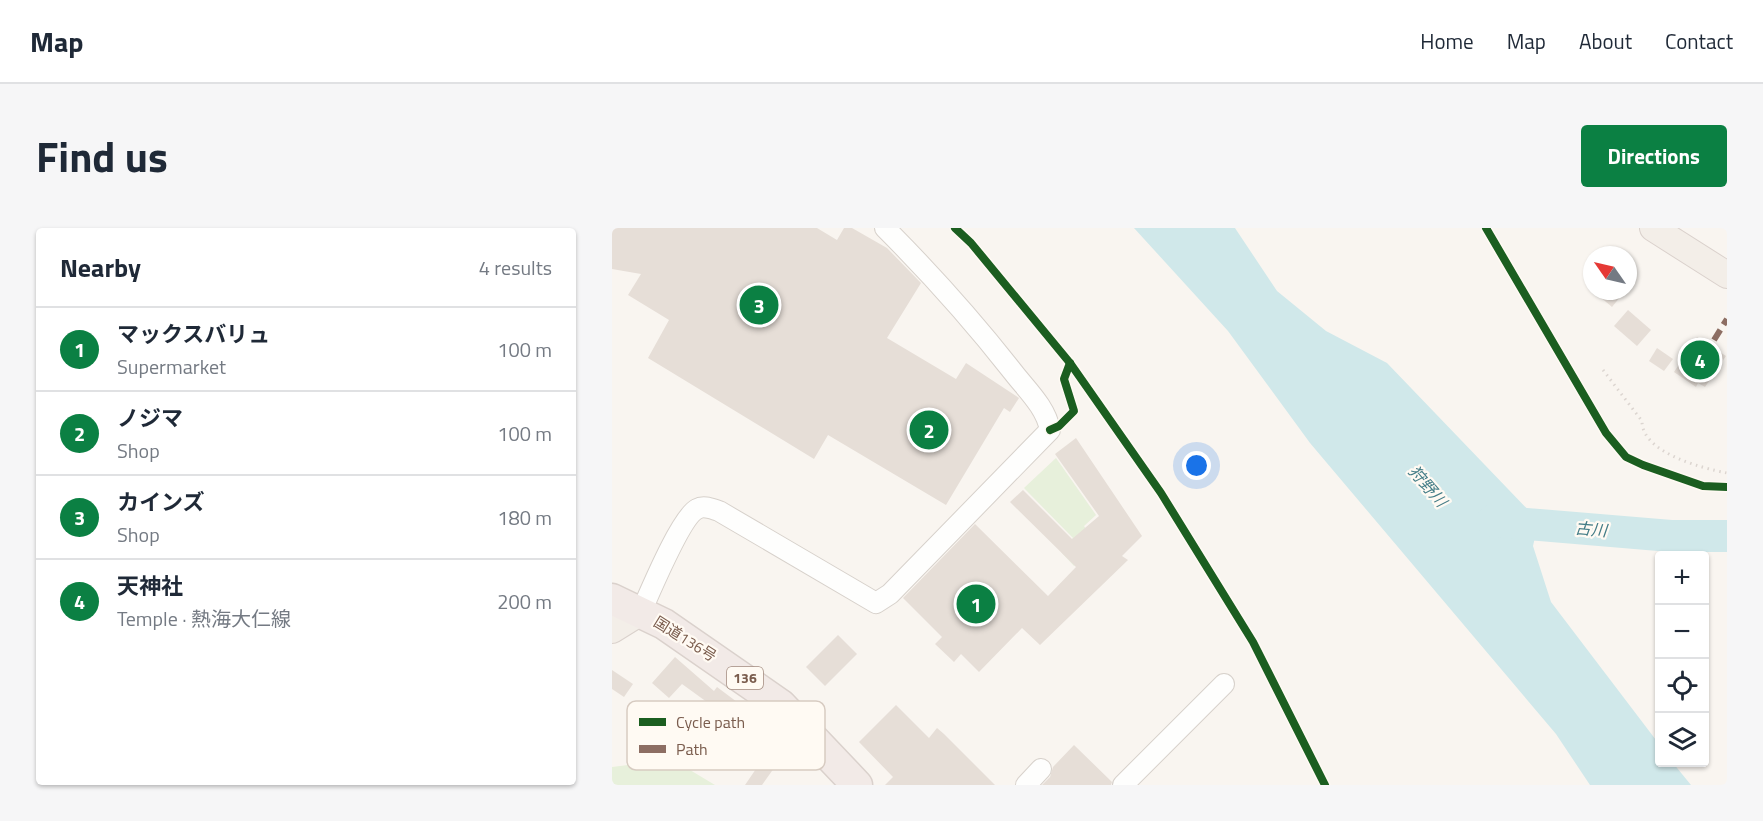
<!DOCTYPE html>
<html lang="en">
<head>
<meta charset="utf-8">
<style>
	:root { --surface:#fff; --page:#f6f6f7; --text:#1f2937; --muted:#747a83; --line:#e0e1e3; --accent:#0b8043 }
	body { margin:0; font-family:"Titillium Web","Noto Sans JP",sans-serif; background:var(--page); color:var(--text) }
	.controls { position:absolute; right:18px; bottom:18px; display:grid; overflow:hidden; border-radius:6px; box-shadow:0 2px 4px #0004 }
	.controls button { width:54px; height:54px; display:grid; place-items:center; padding:0; border:0; border-bottom:2px solid var(--line); background:var(--surface); color:var(--text); font:30px sans-serif }
	.compass { position:absolute; left:971px; top:18px; width:54px; height:54px; border-radius:50%; background:var(--surface); box-shadow:0 2px 4px #0004; rotate:304deg }
	.you { position:absolute; left:585px; top:238px; width:21px; height:21px; margin:-15px; border:4px solid #fff; border-radius:50%; background:#1a73e8; box-shadow:0 0 0 9px #1a73e833 }
	.badge { display:grid; place-items:center; width:39px; height:39px; border-radius:50%; background:var(--accent); color:#fff; font-size:20px; font-weight:700 }
	.pin { position:absolute; translate:-50% -50%; border:3px solid #fff; box-shadow:0 2px 6px #0006 }
	.list { margin:0; padding:0; list-style:none }
	h2 { display:flex; justify-content:space-between; align-items:center; height:78px; margin:0; padding:0 24px; font-size:26px }
	h2 small { font-size:20px; font-weight:400; color:var(--muted) }
	.list li { display:grid; grid-template-columns:39px 1fr auto; gap:18px; align-items:center; box-sizing:border-box; height:84px; padding:0 24px; border-top:2px solid var(--line) }
	.list b { display:block; font-size:22px; white-space:nowrap }
	.list p { margin:0; font-size:20px; white-space:nowrap; color:var(--muted) }
	.list em { font-size:20px; font-style:normal; color:var(--muted) }
	.icon { flex:none; width:33px; height:33px; fill:none; stroke:currentColor; stroke-width:2; stroke-linecap:round; stroke-linejoin:round }
	.map { position:relative; flex:none; width:1115px; height:557px; overflow:hidden; border-radius:6px }
	header { display:flex; align-items:center; gap:36px; box-sizing:border-box; height:84px; padding:0 30px; background:var(--surface); border-bottom:2px solid var(--line) }
	header strong { font-size:28px }
	nav { display:flex; gap:33px; margin-inline-start:auto; font-size:21px }
	.intro { display:flex; align-items:center; justify-content:space-between; box-sizing:border-box; height:144px; padding:0 36px }
	h1 { margin:0; font-size:42px }
	.button { padding:15px 27px; border-radius:6px; background:var(--accent); color:#fff; font-size:21px; font-weight:700 }
	main { display:flex; gap:36px; padding:0 36px }
	aside { flex:1; background:var(--surface); border-radius:6px; box-shadow:0 2px 4px #0004 }
	.map>svg:first-child { display:block }
</style>
</head>
<body>
<header>
<strong>Map</strong>
<nav><a>Home</a><a>Map</a><a>About</a><a>Contact</a></nav>
</header>
<div class="intro"><h1>Find us</h1><a class="button">Directions</a></div>
<main>
<aside>
<h2>Nearby<small>4 results</small></h2>
<ul class="list">
<li><span class="badge">1</span><div><b>マックスバリュ</b><p>Supermarket</p></div><em>100 m</em></li>
<li><span class="badge">2</span><div><b>ノジマ</b><p>Shop</p></div><em>100 m</em></li>
<li><span class="badge">3</span><div><b>カインズ</b><p>Shop</p></div><em>180 m</em></li>
<li><span class="badge">4</span><div><b>天神社</b><p>Temple · 熱海大仁線</p></div><em>200 m</em></li>
</ul>
</aside>
<div class="map">
<svg width="1115" height="557" viewBox="0 0 1115 557">
	<rect width="100%" height="100%" fill="#f9f5f0"/>
	<!-- green -->
	<g fill="#e7f0db">
		<path d="M 444,230 L 484,287 L 472,298 L 484,316 L 462,338 L 449,324 L 461,310 L 412,260 Z"/>
		<path d="M 48,524 L 103,557 L 0,557 L 0,539 L 24,536 L 32,525 Z"/>
	</g>
	<!-- water -->
	<path fill="#d0e8ea" d="M 522,0 L 623,0 L 665,63 L 714,103 L 775,135 L 922,288 L 924,305 L 921,318 L 939,374 L 1047,516 L 1048,534 L 1061,535 L 1079,557 L 978,557 L 944,506 L 698,215 L 616,103 Z"/>
	<g fill="none" stroke-linecap="round" stroke-linejoin="round">
		<!-- river -->
		<path stroke="#d0e8ea" stroke-width="32" d="M 880,293 L 1059,308 L 1115,308"/>
	</g>
	<!-- building -->
	<g fill="#e6ded7">
		<path d="M 0,0 L 205,0 L 225,12 L 232,0 L 240,0 L 275,20 L 309,55 L 275,110 L 344,151 L 354,135 L 407,170 L 398,184 L 392,180 L 334,277 L 216,207 L 202,231 L 36,130 L 57,92 L 16,67 L 29,46 L 0,41 Z"/>
		<path d="M 981,63 L 1013,63 L 1000,79 Z"/>
		<path d="M 1016,82 L 1039,102 L 1025,118 L 1002,98 Z"/>
		<path d="M 1085,109 L 1114,128 L 1093,159 L 1086,155 L 1084,159 L 1062,144 Z"/>
		<path d="M 1045,120 L 1061,131 L 1052,143 L 1037,133 Z"/>
		<path d="M 464,210 L 530,308 L 510,328 L 516,332 L 428,417 L 410,400 L 367,444 L 349,426 L 342,434 L 323,416 L 330,409 L 291,370 L 363,296 L 436,368 L 464,339 L 398,274 L 411,262 L 460,311 L 487,288 L 443,226 Z"/>
		<path d="M 226,407 L 245,426 L 213,458 L 194,439 Z"/>
		<path d="M 63,429 L 102,463 L 105,459 L 133,480 L 125,490 L 172,526 L 150,557 L 133,557 L 148,535 L 126,520 L 119,531 L 80,499 L 99,477 L 70,456 L 57,470 L 40,455 Z"/>
		<path d="M 0,442 L 21,456 L 12,469 L 0,461 Z"/>
		<path d="M 284,477 L 317,510 L 325,500 L 332,506 L 383,557 L 273,557 L 281,549 L 247,514 Z"/>
		<path d="M 462,517 L 500,554 L 499,557 L 430,557 L 438,549 L 441,539 Z"/>
	</g>
	<g fill="none" stroke-linecap="round" stroke-linejoin="round">
		<!-- minor casing -->
		<g stroke="#d7d1cb" stroke-width="22">
			<g id="minor">
				<path d="M 29,384 C 38,364 69,289 85,281 C 92,277 100,281 107,283 L 264,375 L 278,366 L 438,202 C 434,179 414,161 401,144 C 361,93 319,46 273,0"/>
				<path d="M 414,557 L 429,541"/>
				<path d="M 511,557 L 612,456"/>
			</g>
		</g>
		<!-- major casing -->
		<g stroke="#dad1cc" stroke-width="28">
			<g id="major">
				<path d="M 1041,0 L 1115,47"/>
				<path d="M 0,402 L 29,384"/>
			</g>
		</g>
		<!-- highway casing -->
		<g stroke="#dad1cc" stroke-width="33">
			<path id="highway" d="M 0,371 L 52,396 L 169,477 L 245,557"/>
		</g>
		<!-- path -->
		<path stroke="#dcd5d0" stroke-width="3" stroke-dasharray="1.5 4.5" stroke-linecap="butt" d="M 991,142 L 1030,193 C 1030,225 1090,240 1115,245"/>
		<!-- minor -->
		<use href="#minor" stroke="#fefefd" stroke-width="20"/>
		<!-- major -->
		<use href="#major" stroke="#f3eee8" stroke-width="26"/>
		<!-- highway -->
		<use href="#highway" stroke="#f2eae7" stroke-width="30"/>
		<!-- quiet -->
		<path stroke="#8d6e63" stroke-width="6" stroke-dasharray="12 6" stroke-linecap="butt" d="M 1102,112 L 1115,91"/>
		<!-- cycleway casing -->
		<g stroke="#fffaf3" stroke-width="11">
			<g id="cycleway">
				<path d="M 343,0 L 359,15 L 458,135 L 549,265 L 641,414 L 713,557"/>
				<path d="M 874,0 L 994,205 L 1014,229 L 1031,237 L 1091,258 L 1115,259"/>
				<path d="M 438,202 L 447,198 L 462,183 L 452,151 L 458,135"/>
			</g>
		</g>
		<!-- cycleway -->
		<use href="#cycleway" stroke="#1b5e20" stroke-width="8"/>
	</g>
	<g text-anchor="middle" stroke-width="4.5" stroke-linejoin="round" paint-order="stroke">
		<!-- shield labels -->
		<rect fill="#fffaf3" stroke="#a28b7f" stroke-width="1.5" x="115" y="439" width="36" height="22" rx="4.5"/>
		<g font-size="14" font-weight="bold" fill="#7a5c4d">
			<text x="133" y="455">136</text>
		</g>
		<!-- street labels -->
		<g font-size="15" fill="#7a5c4d" stroke="#fffaf3">
			<text transform="translate(73 411) rotate(32)" y="5">国道136号</text>
		</g>
		<!-- water labels -->
		<g font-size="16" font-style="italic" fill="#437c86" stroke="#fffaf3">
			<text transform="translate(816 258) rotate(49)" y="6">狩野川</text>
			<text transform="translate(979 301) rotate(5)" y="6">古川</text>
		</g>
	</g>
	<!-- legend -->
	<rect x="15" y="473" width="198" height="69" rx="9" fill="#fffaf3" stroke="#d7cbc1" stroke-width="1.5"/>
	<rect x="27" y="490" width="27" height="8" fill="#1b5e20"/>
	<rect x="27" y="517" width="27" height="8" fill="#8d6e63"/>
	<g font-size="16" fill="#7a5c4d">
		<text x="64" y="500">Cycle path</text>
		<text x="64" y="527">Path</text>
	</g>
</svg>
<div class="controls">
<button>+</button>
<button>−</button>
<button><svg class="icon" aria-label="locate" viewBox="0 0 24 24"><circle cx="12" cy="12" r="6"/><path d="M12 2v4M12 18v4M2 12h4M18 12h4"/></svg></button>
<button><svg class="icon" aria-label="layers" viewBox="0 0 24 24"><path d="M12 4l9 5-9 5-9-5zM3 14l9 5 9-5"/></svg></button>
</div>
<svg class="compass" viewBox="-18 -18 36 36"><path d="M0-13l5 13h-10z" fill="#e53935"/><path d="M0 13l5-13h-10z" fill="#747a83"/></svg>
<div class="you"></div>
<div class="pin badge" style="left:364px;top:376px">1</div>
<div class="pin badge" style="left:317px;top:202px">2</div>
<div class="pin badge" style="left:147px;top:77px">3</div>
<div class="pin badge" style="left:1088px;top:132px">4</div>
</div>
</main>
</body>
</html>
